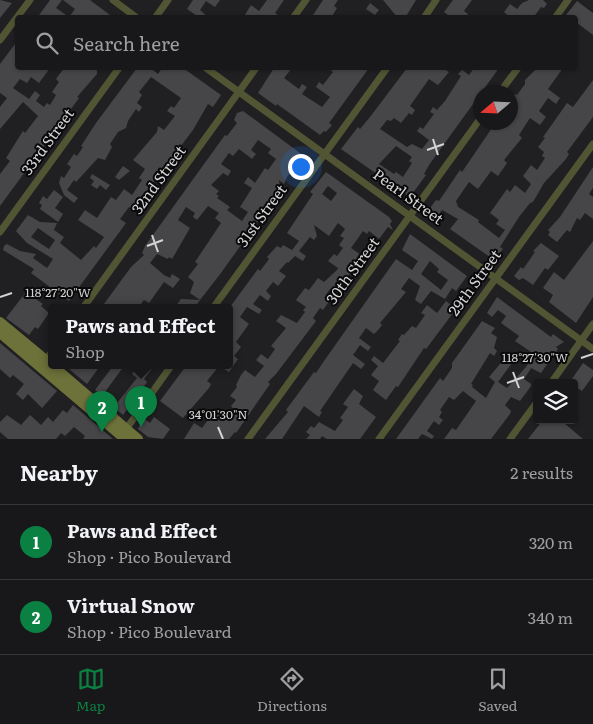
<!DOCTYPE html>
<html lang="en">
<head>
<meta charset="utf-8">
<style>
	:root { --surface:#18171a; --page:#252427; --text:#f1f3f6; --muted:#9f9fa2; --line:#363639; --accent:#0b8043 }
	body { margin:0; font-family:Literata,serif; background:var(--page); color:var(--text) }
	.controls { position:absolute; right:15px; bottom:15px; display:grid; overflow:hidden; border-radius:5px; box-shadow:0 1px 4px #0004 }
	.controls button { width:45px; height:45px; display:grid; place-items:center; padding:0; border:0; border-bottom:1px solid var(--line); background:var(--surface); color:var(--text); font:25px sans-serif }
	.compass { position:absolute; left:473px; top:85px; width:45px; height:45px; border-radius:50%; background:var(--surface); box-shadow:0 1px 4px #0004; rotate:251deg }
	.you { position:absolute; left:300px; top:166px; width:18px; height:18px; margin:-12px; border:4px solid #fff; border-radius:50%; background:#1a73e8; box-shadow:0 0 0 8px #1a73e833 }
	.badge { display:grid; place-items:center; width:32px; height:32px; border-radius:50%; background:var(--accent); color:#fff; font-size:16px; font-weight:700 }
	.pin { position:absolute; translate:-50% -41px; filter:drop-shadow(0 1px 2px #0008) }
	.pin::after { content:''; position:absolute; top:26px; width:18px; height:15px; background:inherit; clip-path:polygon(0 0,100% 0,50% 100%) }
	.popup { position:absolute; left:48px; top:304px; width:185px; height:65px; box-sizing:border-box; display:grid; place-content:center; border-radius:5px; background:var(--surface); filter:drop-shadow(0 1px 4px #0005); font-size:16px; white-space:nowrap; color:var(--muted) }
	.popup b { font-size:19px; color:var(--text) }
	.popup::after { content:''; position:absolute; left:50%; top:100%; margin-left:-10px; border:10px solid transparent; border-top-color:var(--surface) }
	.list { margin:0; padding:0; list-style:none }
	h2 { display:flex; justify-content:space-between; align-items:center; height:65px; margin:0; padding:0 20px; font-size:21px }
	h2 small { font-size:16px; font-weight:400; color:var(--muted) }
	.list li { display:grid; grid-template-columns:32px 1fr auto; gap:15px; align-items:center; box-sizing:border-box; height:75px; padding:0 20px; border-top:1px solid var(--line) }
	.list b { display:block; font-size:19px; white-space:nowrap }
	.list p { margin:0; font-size:16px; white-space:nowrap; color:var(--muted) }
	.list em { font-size:16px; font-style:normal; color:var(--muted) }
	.icon { flex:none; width:28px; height:28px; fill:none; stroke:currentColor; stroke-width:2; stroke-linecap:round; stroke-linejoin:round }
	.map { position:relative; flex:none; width:593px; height:439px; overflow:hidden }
	.search { position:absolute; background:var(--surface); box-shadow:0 1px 4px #0004; left:15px; right:15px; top:15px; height:55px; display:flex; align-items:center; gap:12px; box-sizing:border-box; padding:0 18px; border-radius:5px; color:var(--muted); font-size:19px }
	.sheet { height:215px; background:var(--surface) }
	nav { display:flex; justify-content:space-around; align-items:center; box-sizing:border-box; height:70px; border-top:1px solid var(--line); background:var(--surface); font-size:14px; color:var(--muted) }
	nav a { display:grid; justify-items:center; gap:2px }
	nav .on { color:var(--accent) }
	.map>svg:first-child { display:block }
</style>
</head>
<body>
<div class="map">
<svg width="593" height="439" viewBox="0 0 593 439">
	<rect width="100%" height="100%" fill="#201f22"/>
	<!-- building -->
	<g fill="#464548" fill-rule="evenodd">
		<path d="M 0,0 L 12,3 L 0,18 Z"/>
		<path d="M 50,0 L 62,0 L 56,8 L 69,17 L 75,9 L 63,0 L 90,0 L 114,18 L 57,18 L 54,15 L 52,18 L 37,18 Z"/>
		<path d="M 193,0 L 220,0 L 215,7 L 206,1 L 200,10 L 209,18 L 200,18 L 187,9 Z"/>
		<path d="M 267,0 L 284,0 L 275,13 L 282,18 L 243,18 L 251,5 L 259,11 Z"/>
		<path d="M 323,0 L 338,0 L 334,6 L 337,8 L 331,18 L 311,18 Z"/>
		<path d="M 383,0 L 416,0 L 405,18 L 398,18 Z"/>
		<path d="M 453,0 L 472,0 L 464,11 L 468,14 L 466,18 L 452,18 L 444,12 Z"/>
		<path d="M 529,0 L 543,0 L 547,4 L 544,8 L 541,7 L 533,18 L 511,18 L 504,12 L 510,4 L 517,9 L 522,3 Z"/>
		<path d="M 577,1 L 593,13 L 593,35 L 576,22 L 576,18 L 566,15 Z"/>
		<path d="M 370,3 L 379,10 L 375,15 L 366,9 Z"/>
		<path d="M 18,40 L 18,68 L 50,68 L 39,83 L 31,77 L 27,83 L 20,79 L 13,88 L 29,99 L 35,91 L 40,95 L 36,101 L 44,107 L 47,103 L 50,105 L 56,95 L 52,92 L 59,82 L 56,79 L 64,68 L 94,68 L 97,70 L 97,74 L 77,97 L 79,98 L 0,206 L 0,174 L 10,161 L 6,158 L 23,131 L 25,133 L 38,116 L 23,102 L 0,129 L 0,107 L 7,98 L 0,93 L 0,64 Z"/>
		<path d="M 137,68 L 150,68 L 158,74 L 162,68 L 183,68 L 221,95 L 213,107 L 208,104 L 193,130 L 143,196 L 137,210 L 134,211 L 129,207 L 120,219 L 126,223 L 69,301 L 31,273 L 34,269 L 3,250 L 4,246 L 7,244 L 20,251 L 36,254 L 33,258 L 47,268 L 53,259 L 27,243 L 16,231 L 28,215 L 40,222 L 57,223 L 54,230 L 64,237 L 60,243 L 81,260 L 94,246 L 96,248 L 104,237 L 78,220 L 85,210 L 97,218 L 111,197 L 116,200 L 124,189 L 132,195 L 142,180 L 139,178 L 145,169 L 133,160 L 157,132 L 158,126 L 164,130 L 175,116 L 167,111 L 171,106 L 174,108 L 181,98 L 151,77 L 139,92 L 142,95 L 137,103 L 142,107 L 139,112 L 136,109 L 128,121 L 126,128 L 118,132 L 110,144 L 112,147 L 105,160 L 98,158 L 76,182 L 74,180 L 67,190 L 78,198 L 74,203 L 64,195 L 59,183 L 61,176 L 64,178 L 71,167 L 67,164 L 74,154 L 77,156 L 83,147 L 81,146 L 96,123 ZM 38,228 L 55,240 L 49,249 L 31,237 Z"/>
		<path d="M 274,68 L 281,70 L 283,68 L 292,68 L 284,78 L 299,89 L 302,84 L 307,87 L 302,94 L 322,107 L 330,97 L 316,87 L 319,82 L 323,85 L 333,72 L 328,68 L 369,68 L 329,123 L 332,125 L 326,132 L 324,131 L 320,135 L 277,104 L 276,106 L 258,93 Z"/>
		<path d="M 407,68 L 443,68 L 449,72 L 438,85 L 429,79 L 410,106 L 415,110 L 412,115 L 409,113 L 401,123 L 394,118 L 391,121 L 387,120 L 380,129 L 407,147 L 412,144 L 422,149 L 429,140 L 417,131 L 420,127 L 423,129 L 431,118 L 434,114 L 430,112 L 433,107 L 437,110 L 445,101 L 461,76 L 458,74 L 462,70 L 469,75 L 474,68 L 499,68 L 429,165 L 424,174 L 426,175 L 410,197 L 341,149 L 358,127 L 360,129 L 370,117 ZM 396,146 L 412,157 L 409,161 L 412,163 L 403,177 L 396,172 L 394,174 L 379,164 Z"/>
		<path d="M 537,68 L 563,68 L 548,89 L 560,98 L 556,104 L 548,98 L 539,111 L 546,117 L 540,125 L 530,118 L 519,135 L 522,138 L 504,160 L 507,163 L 498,176 L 491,171 L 478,189 L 469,182 L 456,201 L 458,207 L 479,220 L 478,222 L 499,238 L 505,230 L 496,224 L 499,220 L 490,213 L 507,189 L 510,192 L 515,185 L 525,193 L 531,184 L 523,176 L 531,165 L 537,170 L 545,158 L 542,156 L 544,152 L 538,147 L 545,138 L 543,137 L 567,103 L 573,107 L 593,80 L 593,117 L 567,152 L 569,154 L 566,159 L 544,183 L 533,202 L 530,203 L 519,217 L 500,247 L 503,249 L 494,260 L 450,229 L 458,219 L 442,210 L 437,217 L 430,208 L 436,200 L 439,201 L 460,170 L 462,172 L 496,122 L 510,122 L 510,100 L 515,94 L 517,95 L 525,84 L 525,80 Z"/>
		<path d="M 243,111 L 304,156 L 287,177 L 284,184 L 279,180 L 280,189 L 278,193 L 221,273 L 200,300 L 190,293 L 194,282 L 188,277 L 198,264 L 195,262 L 221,223 L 215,218 L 219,213 L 208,206 L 197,220 L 193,217 L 195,213 L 186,207 L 178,220 L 190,228 L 175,254 L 172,259 L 169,257 L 168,259 L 157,254 L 150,263 L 164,275 L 170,278 L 172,274 L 180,279 L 173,288 L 164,282 L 149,303 L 144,300 L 138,308 L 101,308 L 131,267 L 144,255 L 142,253 L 145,246 L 199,171 L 225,135 L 227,136 L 237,123 L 234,120 L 237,113 ZM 258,140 L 271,149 L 268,153 L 276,159 L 268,170 L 265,168 L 255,183 L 248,177 L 244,183 L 252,188 L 240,207 L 248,212 L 242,221 L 227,210 L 230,207 L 217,198 L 219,196 L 216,194 L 219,191 L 211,185 L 223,173 L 228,176 L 231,171 L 221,164 L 229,153 L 233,156 L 239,149 L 252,159 L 256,154 L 251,150 Z"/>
		<path d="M 123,166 L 130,171 L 119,180 L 115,177 Z"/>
		<path d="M 593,167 L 593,188 L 589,194 L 593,197 L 593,219 L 585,213 L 580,220 L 577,218 L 570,232 L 567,230 L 557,242 L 548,235 L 550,232 L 548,230 L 560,217 Z"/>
		<path d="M 326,172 L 389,217 L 392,221 L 390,224 L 393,230 L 388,227 L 379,239 L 369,231 L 367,234 L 363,231 L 351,248 L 361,255 L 352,271 L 338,288 L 333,291 L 330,289 L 324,298 L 329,301 L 328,303 L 323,310 L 320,308 L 313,318 L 316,321 L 276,374 L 268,382 L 270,384 L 236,433 L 235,432 L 229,439 L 184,439 L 194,423 L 202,428 L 216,409 L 229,419 L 235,411 L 231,406 L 236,400 L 230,396 L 237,387 L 236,385 L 241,375 L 245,370 L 255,377 L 264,366 L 256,360 L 261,354 L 268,359 L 275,349 L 271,346 L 286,328 L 276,321 L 281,315 L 297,323 L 305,312 L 303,310 L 306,307 L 296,300 L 305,288 L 309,290 L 318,278 L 324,282 L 337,270 L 338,268 L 328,261 L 334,254 L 337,256 L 343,248 L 339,245 L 344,238 L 340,236 L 345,229 L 338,223 L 329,236 L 314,225 L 317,236 L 314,240 L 310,237 L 299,251 L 306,256 L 303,261 L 295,256 L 288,263 L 287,262 L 279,271 L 286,276 L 278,286 L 273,282 L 266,291 L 271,296 L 268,301 L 260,295 L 253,304 L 262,310 L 259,314 L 247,307 L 240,317 L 249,324 L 236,342 L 241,347 L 234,356 L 238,359 L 229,372 L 220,366 L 230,366 L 230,307 L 258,269 L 260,271 L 269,259 L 267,257 L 277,246 L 281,248 L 283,245 L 292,250 L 299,241 L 287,233 L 313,194 L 310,192 ZM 328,186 L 337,193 L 331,201 L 322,194 Z"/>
		<path d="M 92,174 L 110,185 L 106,190 L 100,185 L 97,189 L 91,185 L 94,181 L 90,178 Z"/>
		<path d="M 54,190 L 63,197 L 55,208 L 63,214 L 58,222 L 40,209 L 42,205 L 39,203 L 43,196 L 47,199 Z"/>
		<path d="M 410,234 L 467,276 L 456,291 L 452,288 L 445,299 L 431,291 L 421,304 L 415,300 L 420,286 L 409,278 L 401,289 L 406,292 L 380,323 L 382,325 L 379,329 L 374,334 L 366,328 L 359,338 L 371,347 L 368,351 L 360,345 L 353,355 L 365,364 L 361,369 L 353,363 L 320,411 L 322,412 L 319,417 L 304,406 L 282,439 L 265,439 L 288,412 L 286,410 L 314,372 L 316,373 L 324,361 L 396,259 L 412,270 L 418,261 L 402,250 ZM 430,261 L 439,269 L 437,272 L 448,280 L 441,290 L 421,274 Z"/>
		<path d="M 593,241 L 593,297 L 576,323 L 549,302 L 553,295 L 543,288 L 554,272 L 564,280 Z"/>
		<path d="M 541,243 L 559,256 L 548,270 L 545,268 L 533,285 L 523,278 L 519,280 L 514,276 L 521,267 L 523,269 L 526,265 L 535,252 L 533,251 Z"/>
		<path d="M 26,292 L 43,304 L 41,306 L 49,313 L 38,329 L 35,327 L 29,335 L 6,318 Z"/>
		<path d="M 461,292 L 468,297 L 465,302 L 462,301 L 426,349 L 424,348 L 398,387 L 396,386 L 386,400 L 373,390 L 379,381 L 371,375 L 378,366 L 371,360 L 374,356 L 383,363 L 400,341 L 398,340 L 402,334 L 404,335 L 412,326 L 416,328 L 425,315 L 421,313 L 427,305 L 437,313 L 446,301 L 452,306 Z"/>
		<path d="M 497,297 L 551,337 L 553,334 L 564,342 L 556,347 L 558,349 L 541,373 L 531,368 L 530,370 L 524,379 L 531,384 L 531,386 L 520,401 L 511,397 L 505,405 L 511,411 L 510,414 L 491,439 L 444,439 L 452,428 L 456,430 L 476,401 L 463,391 L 454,400 L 449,397 L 440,410 L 442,412 L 439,417 L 443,420 L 439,425 L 434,421 L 427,431 L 434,436 L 432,439 L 422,434 L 418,439 L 396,439 L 440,378 L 443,381 L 452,368 L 452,363 L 482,321 L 495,328 L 491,333 L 497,337 L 494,348 L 497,351 L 494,356 L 490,353 L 471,384 L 473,385 L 472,387 L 486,398 L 495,382 L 489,377 L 505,358 L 512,363 L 498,382 L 507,388 L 526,367 L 534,354 L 515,341 L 519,336 L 501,323 L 506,316 L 498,310 L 492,317 L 487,313 Z"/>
		<path d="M 181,299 L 200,300 L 194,308 L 174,308 Z"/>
		<path d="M 0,343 L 57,391 L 42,408 L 28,394 L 23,400 L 16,394 L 24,384 L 13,375 L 10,378 L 0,369 Z"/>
		<path d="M 583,363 L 593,370 L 593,376 L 582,391 L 574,386 L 574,383 L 569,383 Z"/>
		<path d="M 71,366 L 100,366 L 87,384 L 69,369 Z"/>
		<path d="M 113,366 L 124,366 L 102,396 L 95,390 Z"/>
		<path d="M 138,366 L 154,366 L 144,379 L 147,382 L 123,415 L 114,407 L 137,378 L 132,374 Z"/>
		<path d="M 186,366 L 219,366 L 207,381 L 211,384 L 209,388 L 183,418 L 160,401 Z"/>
		<path d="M 354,389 L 363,396 L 359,404 L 376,417 L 360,439 L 327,439 L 322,436 L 320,439 L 306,439 L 310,435 L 306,432 L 311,426 L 314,428 L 319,422 L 335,431 L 343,420 L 340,418 L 348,407 L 343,404 Z"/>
		<path d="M 73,405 L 113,439 L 83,439 L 85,436 L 74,427 L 65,436 L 61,433 L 56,439 L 8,439 L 0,432 L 0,422 L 7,415 L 21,425 L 30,415 L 41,425 L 48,417 L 53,422 L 63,410 L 67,413 Z"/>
		<path d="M 154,417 L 170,429 L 163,439 L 148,437 L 138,429 L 143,418 L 150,423 Z"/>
		<path d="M 543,420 L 566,420 L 564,423 L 583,439 L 528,439 Z"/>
	</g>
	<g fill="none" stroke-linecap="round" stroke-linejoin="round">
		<!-- street -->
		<g stroke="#515533" stroke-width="7">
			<path d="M 113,0 L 137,18"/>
			<path d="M 155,18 L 168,0"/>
			<path d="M 293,18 L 306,0"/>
			<path d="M 424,18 L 436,0"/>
			<path d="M 555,18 L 568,0"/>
			<path d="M 0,40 L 30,0"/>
			<path d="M 206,68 L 593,349"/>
			<path d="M 500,92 L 518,68"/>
			<path d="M 0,232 L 119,68"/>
			<path d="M 83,308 L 256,68"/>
			<path d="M 213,308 L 387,68"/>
			<path d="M 43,363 L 52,352"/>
			<path d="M 551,383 L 593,324"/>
			<path d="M 124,432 L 171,366"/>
			<path d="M 248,439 L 480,119"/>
			<path d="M 379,439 L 593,144"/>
			<path d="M 510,439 L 537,402"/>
		</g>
		<!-- secondary -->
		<g stroke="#6d723a" stroke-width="10">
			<path d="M 0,322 L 52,365"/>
			<path d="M 0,333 L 125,439"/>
			<path d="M 53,366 L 138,439"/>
		</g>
	</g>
	<!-- ticks -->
	<path fill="none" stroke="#d3d2d4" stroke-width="2" d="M 433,139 L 438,155M 427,150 L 444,144M 152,235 L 158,252M 147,246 L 163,240M 0,297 L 12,293M 581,358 L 593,354M 513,372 L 519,388M 507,383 L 524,377M 218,427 L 223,439"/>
	<g text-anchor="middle" stroke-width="4" stroke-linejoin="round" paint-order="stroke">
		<!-- street labels -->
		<g font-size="15" fill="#d3d2d4" stroke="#09090a">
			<text transform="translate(48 142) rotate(-54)" y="5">33rd Street</text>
			<text transform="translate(159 180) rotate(-54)" y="5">32nd Street</text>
			<text transform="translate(408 197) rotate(36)" y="5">Pearl Street</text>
			<text transform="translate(262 216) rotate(-54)" y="5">31st Street</text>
			<text transform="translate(353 271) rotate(-54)" y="5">30th Street</text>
			<text transform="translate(475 283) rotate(-54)" y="5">29th Street</text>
		</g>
	</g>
	<g font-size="12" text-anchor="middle" fill="#d3d2d4" stroke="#09090a" stroke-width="4" stroke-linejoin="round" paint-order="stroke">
		<text x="58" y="297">118°27'20"W</text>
		<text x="535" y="362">118°27'30"W</text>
		<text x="218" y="419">34°01'30"N</text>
	</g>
</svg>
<div class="controls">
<button><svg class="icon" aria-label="layers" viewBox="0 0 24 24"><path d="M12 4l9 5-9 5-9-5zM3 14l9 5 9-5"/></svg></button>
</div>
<svg class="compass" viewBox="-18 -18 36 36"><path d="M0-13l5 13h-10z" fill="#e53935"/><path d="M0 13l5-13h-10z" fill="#9f9fa2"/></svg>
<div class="you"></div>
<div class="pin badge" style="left:141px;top:427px">1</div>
<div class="popup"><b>Paws and Effect</b>Shop</div>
<div class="pin badge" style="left:102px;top:432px">2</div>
<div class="search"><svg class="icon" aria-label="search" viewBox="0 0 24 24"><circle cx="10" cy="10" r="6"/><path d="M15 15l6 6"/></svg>Search here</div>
</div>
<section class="sheet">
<h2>Nearby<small>2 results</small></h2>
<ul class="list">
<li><span class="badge">1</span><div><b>Paws and Effect</b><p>Shop · Pico Boulevard</p></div><em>320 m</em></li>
<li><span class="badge">2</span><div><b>Virtual Snow</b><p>Shop · Pico Boulevard</p></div><em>340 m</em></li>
</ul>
</section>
<nav>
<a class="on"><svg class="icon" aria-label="map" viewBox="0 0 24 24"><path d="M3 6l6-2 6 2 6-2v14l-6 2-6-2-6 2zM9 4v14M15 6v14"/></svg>Map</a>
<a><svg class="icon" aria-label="directions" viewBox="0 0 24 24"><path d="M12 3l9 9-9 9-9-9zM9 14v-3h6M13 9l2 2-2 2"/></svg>Directions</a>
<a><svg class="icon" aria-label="saved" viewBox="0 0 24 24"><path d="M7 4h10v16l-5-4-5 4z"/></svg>Saved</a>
</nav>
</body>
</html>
